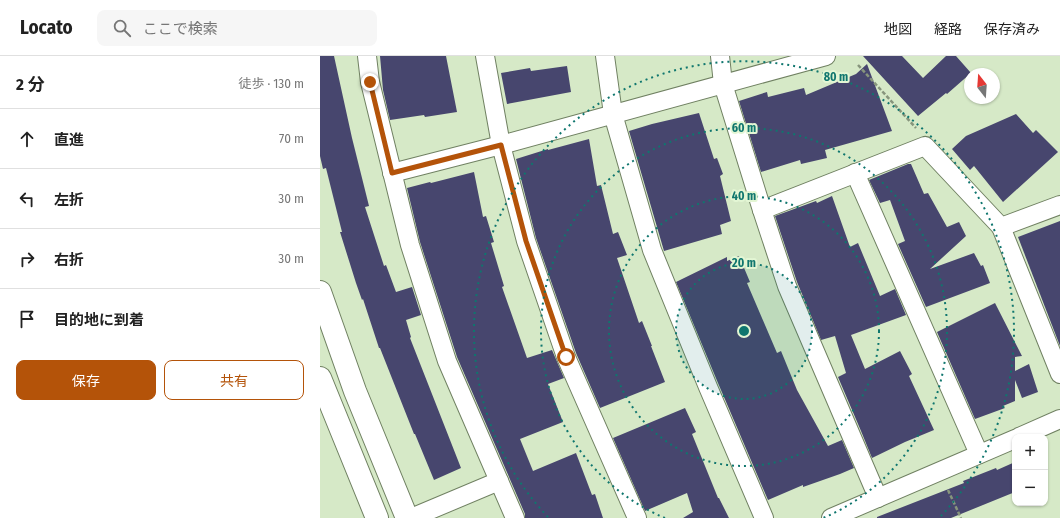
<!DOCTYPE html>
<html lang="ja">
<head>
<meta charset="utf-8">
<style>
	:root { --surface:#fff; --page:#f6f6f6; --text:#222; --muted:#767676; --line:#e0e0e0; --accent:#b45309 }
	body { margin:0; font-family:"Fira Sans Condensed","Noto Sans JP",sans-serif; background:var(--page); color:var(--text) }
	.controls { position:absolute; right:12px; bottom:12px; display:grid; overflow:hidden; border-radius:8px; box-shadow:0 1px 3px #0004 }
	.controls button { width:36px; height:36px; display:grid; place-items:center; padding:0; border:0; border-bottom:1px solid var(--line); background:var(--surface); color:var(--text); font:20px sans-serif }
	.compass { position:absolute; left:644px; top:12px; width:36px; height:36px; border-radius:50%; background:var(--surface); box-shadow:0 1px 3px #0004; rotate:343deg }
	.stop { position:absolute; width:12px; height:12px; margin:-9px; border:3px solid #b45309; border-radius:50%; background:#fff }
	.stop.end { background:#b45309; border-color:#fff; box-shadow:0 1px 4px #0008 }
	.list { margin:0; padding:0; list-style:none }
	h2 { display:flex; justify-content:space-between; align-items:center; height:52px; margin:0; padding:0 16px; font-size:17px }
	h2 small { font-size:13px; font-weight:400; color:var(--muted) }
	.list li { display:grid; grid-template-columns:26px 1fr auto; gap:12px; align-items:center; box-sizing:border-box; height:60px; padding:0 16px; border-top:1px solid var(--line) }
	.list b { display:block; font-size:15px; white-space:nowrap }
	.list em { font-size:13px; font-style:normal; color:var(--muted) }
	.actions { display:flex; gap:8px; padding:12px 16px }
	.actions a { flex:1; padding:9px 0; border:1px solid var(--accent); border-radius:8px; text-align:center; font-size:14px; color:var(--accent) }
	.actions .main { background:var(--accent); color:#fff }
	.icon { flex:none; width:22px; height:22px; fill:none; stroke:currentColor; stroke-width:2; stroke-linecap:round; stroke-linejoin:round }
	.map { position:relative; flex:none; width:740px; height:462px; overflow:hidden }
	header { display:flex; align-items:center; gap:24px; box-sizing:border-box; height:56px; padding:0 20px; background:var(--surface); border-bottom:1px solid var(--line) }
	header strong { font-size:19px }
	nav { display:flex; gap:22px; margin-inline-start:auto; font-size:14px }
	.search { width:280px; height:36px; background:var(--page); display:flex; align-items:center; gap:10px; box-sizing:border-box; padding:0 14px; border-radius:8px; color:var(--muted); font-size:15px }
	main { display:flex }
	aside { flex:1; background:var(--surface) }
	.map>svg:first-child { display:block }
</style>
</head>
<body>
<header>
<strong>Locato</strong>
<div class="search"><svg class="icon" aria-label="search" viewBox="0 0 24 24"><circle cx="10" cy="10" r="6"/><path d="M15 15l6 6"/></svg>ここで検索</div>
<nav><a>地図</a><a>経路</a><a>保存済み</a></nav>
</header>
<main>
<aside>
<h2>2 分<small>徒歩 · 130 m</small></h2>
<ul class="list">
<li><svg class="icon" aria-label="ahead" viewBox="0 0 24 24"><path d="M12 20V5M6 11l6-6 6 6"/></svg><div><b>直進</b></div><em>70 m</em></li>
<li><svg class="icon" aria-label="left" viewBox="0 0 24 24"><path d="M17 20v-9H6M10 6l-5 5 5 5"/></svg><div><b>左折</b></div><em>30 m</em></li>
<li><svg class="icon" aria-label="right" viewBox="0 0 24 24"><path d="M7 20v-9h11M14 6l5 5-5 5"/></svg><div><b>右折</b></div><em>30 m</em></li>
<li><svg class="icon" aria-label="arrive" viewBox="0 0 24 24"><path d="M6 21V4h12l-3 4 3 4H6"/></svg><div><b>目的地に到着</b></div></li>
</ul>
<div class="actions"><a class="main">保存</a><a>共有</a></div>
</aside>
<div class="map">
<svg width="740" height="462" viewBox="0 0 740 462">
	<rect width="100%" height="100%" fill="#d6e9c7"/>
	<!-- building -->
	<g fill="#47466e">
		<path d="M 0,0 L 14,0 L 32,82 L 49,150 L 45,151 L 64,210 L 66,209 L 76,236 L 92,231 L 101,259 L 86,264 L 91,281 L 90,282 L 141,412 L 114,424 L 95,378 L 94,378 L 60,292 L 59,292 L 43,243 L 42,244 L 36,227 L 20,176 L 22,176 L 6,112 L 3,113 L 0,100 Z"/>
		<path d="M 60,0 L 126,0 L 137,56 L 105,61 L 104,59 L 70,64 L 63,34 Z"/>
		<path d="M 543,0 L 582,0 L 603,22 L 626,0 L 636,0 L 651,17 L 627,38 L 626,37 L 598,60 Z"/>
		<path d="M 547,8 L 572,75 L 505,94 L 507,102 L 481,108 L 480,104 L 441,116 L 419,45 L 447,36 L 448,41 L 484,32 L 486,39 L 536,18 Z"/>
		<path d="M 247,10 L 251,36 L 187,48 L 181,17 L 210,12 L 211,15 Z"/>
		<path d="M 379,57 L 394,103 L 397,102 L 403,118 L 400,120 L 411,165 L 400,169 L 402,178 L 344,195 L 309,75 L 332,68 Z"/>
		<path d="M 696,58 L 713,77 L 716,74 L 738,96 L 683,146 L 654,110 L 650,114 L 632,93 L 646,80 Z"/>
		<path d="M 269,83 L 277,130 L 281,129 L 293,178 L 298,176 L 307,199 L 297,202 L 319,267 L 322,265 L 332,290 L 331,290 L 345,326 L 280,352 L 256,297 L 216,182 L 196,103 L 228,93 L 228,94 Z"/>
		<path d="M 588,108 L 591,108 L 604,138 L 608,137 L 627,171 L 639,166 L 646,180 L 610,213 L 654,197 L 661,210 L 663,209 L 670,227 L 606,251 L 578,188 L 585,185 L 570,144 L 560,147 L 549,124 Z"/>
		<path d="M 154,116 L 163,161 L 166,160 L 174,186 L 171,187 L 184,230 L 182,231 L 207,302 L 232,294 L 244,322 L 228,328 L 243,366 L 200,383 L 213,415 L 256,397 L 272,439 L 275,438 L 283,462 L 205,462 L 205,458 L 137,301 L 100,186 L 87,132 L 110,126 L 111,127 Z"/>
		<path d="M 512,140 L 530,191 L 538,187 L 560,240 L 575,233 L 586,259 L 531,279 L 545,313 L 580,295 L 592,318 L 589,320 L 614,374 L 585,386 L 552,402 L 541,375 L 518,321 L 526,317 L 515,280 L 501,284 L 477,226 L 455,160 L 496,145 L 497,147 Z"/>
		<path d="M 740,165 L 740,290 L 698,181 Z"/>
		<path d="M 419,200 L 430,226 L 427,227 L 457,297 L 461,295 L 477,334 L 508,390 L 522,384 L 534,412 L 520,418 L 483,431 L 483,429 L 448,444 L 398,327 L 356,226 L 407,201 L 407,205 Z"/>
		<path d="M 675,247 L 702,300 L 695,301 L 695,315 L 709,308 L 718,336 L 702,342 L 695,324 L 695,345 L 683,350 L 685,352 L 655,363 L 617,276 Z"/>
		<path d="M 365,352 L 376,376 L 372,378 L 398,442 L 399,442 L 409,462 L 363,462 L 373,456 L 367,437 L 325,455 L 293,382 Z"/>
		<path d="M 695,406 L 695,436 L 631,462 L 557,462 L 557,461 L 644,427 L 643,425 L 676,412 L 677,414 Z"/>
	</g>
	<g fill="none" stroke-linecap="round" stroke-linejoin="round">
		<!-- street casing -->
		<g stroke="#708162" stroke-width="20">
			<g id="street">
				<path d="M 47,0 L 50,26 L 90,189 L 127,305 L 195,462"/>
				<path d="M 165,0 L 181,89 L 206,185 L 246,301 L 317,462"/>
				<path d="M 285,0 L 293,58 L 332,194 L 388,331 L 444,462"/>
				<path d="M 400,0 L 403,28 L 442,154 L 467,230 L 558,442"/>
				<path d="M 72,117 L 181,89 L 506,0"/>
				<path d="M 535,117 L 659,398"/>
				<path d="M 442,154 L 605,90 L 681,171 L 740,149"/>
				<path d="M 681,171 L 740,318"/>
				<path d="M 699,381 L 740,363"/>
				<path d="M 91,462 L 179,425"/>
				<path d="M 511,462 L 695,383"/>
			</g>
		</g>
		<!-- secondary casing -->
		<g stroke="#708162" stroke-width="24">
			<g id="secondary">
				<path d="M 0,236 L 35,335 L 87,462"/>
				<path d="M 0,322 L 57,462"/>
			</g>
		</g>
		<!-- path -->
		<g stroke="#87957c" stroke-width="2.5" stroke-dasharray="4 2" stroke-linecap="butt">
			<path d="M 538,9 L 596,72"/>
			<path d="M 628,434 L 641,462"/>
		</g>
		<!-- street -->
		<use href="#street" stroke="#fff" stroke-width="18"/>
		<!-- secondary -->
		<use href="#secondary" stroke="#fff" stroke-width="22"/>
	</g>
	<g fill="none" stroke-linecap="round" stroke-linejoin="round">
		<!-- route -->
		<path stroke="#b45309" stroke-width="5" d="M 50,26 L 72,117 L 181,89 L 206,185 L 246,301"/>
	</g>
	<!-- distance rings -->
	<circle cx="424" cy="275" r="68" fill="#0f766e" fill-opacity=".12"/>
	<g fill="none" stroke="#0f766e" stroke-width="2" stroke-dasharray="2 4">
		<circle cx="424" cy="275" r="68"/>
		<circle cx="424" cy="275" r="135"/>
		<path d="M345 462A203 203 0 1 1 503 462"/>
		<path d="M228 461A270 270 0 1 1 620 461"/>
	</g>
	<circle cx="424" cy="275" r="6" fill="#0f766e" stroke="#e3f6d4" stroke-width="2"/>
	<g font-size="12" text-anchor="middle" font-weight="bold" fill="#0f766e" stroke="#e3f6d4" stroke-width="4" stroke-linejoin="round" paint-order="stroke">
		<text x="516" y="25">80 m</text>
		<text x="424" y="76">60 m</text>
		<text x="424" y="144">40 m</text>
		<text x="424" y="211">20 m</text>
	</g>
</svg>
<div class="controls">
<button>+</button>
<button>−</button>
</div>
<svg class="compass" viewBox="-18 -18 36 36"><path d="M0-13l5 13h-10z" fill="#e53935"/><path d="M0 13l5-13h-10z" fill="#767676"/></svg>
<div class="stop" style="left:246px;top:301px"></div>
<div class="stop end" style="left:50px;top:26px"></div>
</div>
</main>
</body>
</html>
